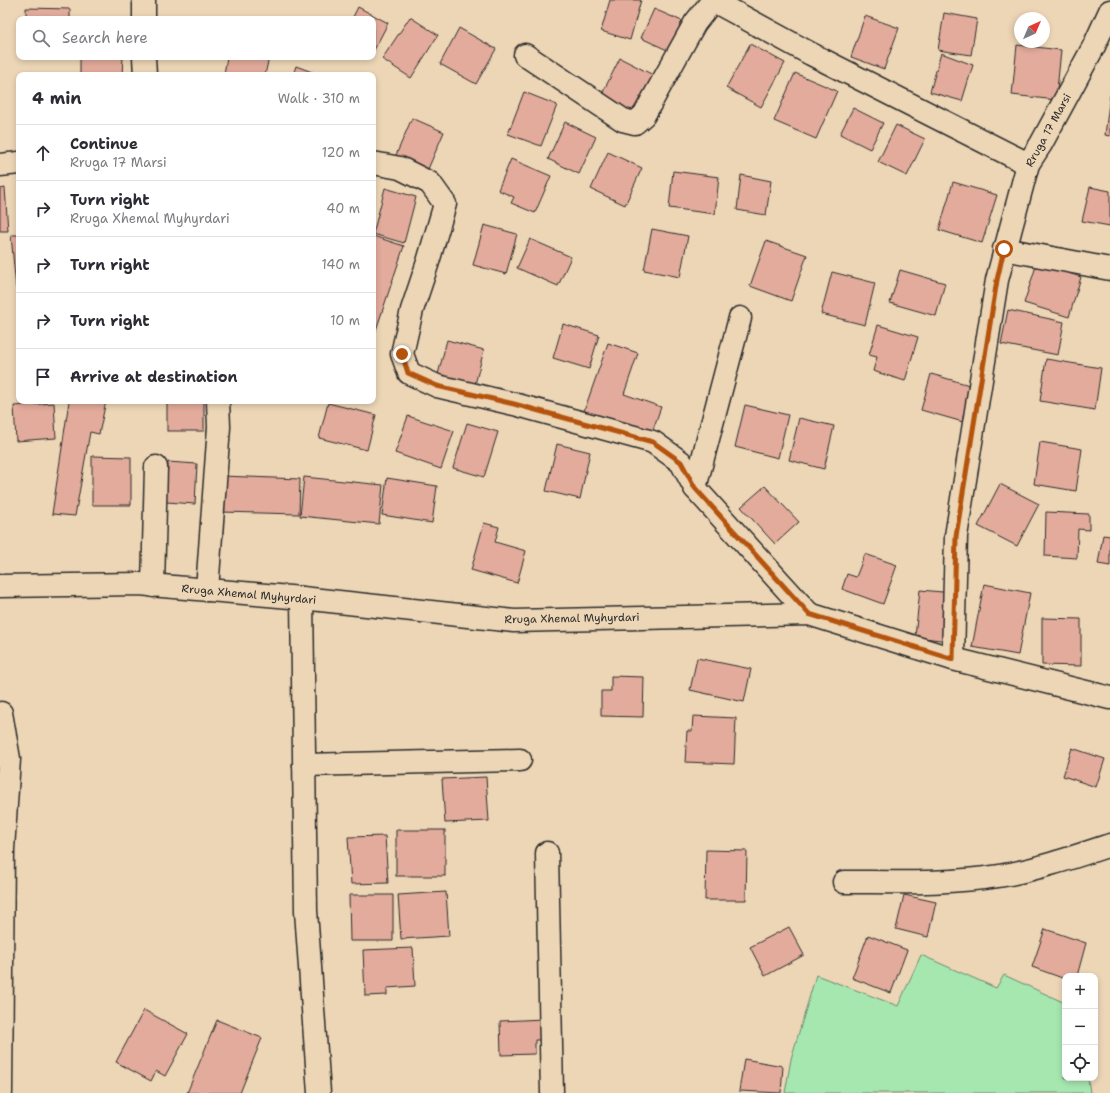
<!DOCTYPE html>
<html lang="en">
<head>
<meta charset="utf-8">
<style>
	:root { --surface:#fff; --page:#f2f2f3; --text:#2b2b33; --muted:#7c7c81; --line:#e1e1e2 }
	body { margin:0; font-family:"Shantell Sans",sans-serif; background:var(--page); color:var(--text) }
	.controls { position:absolute; right:12px; bottom:12px; display:grid; overflow:hidden; border-radius:8px; box-shadow:0 2px 6px #0003 }
	.controls button { width:36px; height:36px; display:grid; place-items:center; padding:0; border:0; border-bottom:1px solid var(--line); background:var(--surface); color:var(--text); font:20px sans-serif }
	.compass { position:absolute; left:1014px; top:12px; width:36px; height:36px; border-radius:50%; background:var(--surface); box-shadow:0 2px 6px #0003; rotate:44deg }
	.stop { position:absolute; width:12px; height:12px; margin:-9px; border:3px solid #b45309; border-radius:50%; background:#fff }
	.stop.end { background:#b45309; border-color:#fff; box-shadow:0 1px 4px #0008 }
	.list { margin:0; padding:0; list-style:none }
	h2 { display:flex; justify-content:space-between; align-items:center; height:52px; margin:0; padding:0 16px; font-size:17px }
	h2 small { font-size:13px; font-weight:400; color:var(--muted) }
	.list li { display:grid; grid-template-columns:26px 1fr auto; gap:12px; align-items:center; box-sizing:border-box; height:56px; padding:0 16px; border-top:1px solid var(--line) }
	.list b { display:block; font-size:15px; white-space:nowrap }
	.list p { margin:0; font-size:13px; white-space:nowrap; color:var(--muted) }
	.list em { font-size:13px; font-style:normal; color:var(--muted) }
	.icon { flex:none; width:22px; height:22px; fill:none; stroke:currentColor; stroke-width:2; stroke-linecap:round; stroke-linejoin:round }
	.map { position:relative; flex:none; width:1110px; height:1093px; overflow:hidden }
	.search { position:absolute; background:var(--surface); box-shadow:0 2px 6px #0003; left:16px; top:16px; width:360px; height:44px; display:flex; align-items:center; gap:10px; box-sizing:border-box; padding:0 14px; border-radius:8px; color:var(--muted); font-size:15px }
	.panel { position:absolute; background:var(--surface); box-shadow:0 2px 6px #0003; left:16px; top:72px; width:360px; height:332px; border-radius:8px }
	.map>svg:first-child { display:block }
</style>
</head>
<body>
<div class="map">
<svg width="1110" height="1093" viewBox="0 0 1110 1093">
	<rect width="100%" height="100%" fill="#edd6b6"/>
	<filter id="ink" filterUnits="userSpaceOnUse"><feTurbulence type="fractalNoise" baseFrequency=".025" numOctaves="2"/><feDisplacementMap in="SourceGraphic" scale="8" xChannelSelector="R" yChannelSelector="G"/><feConvolveMatrix kernelMatrix="1 2 1 2 8 2 1 2 1" color-interpolation-filters="sRGB"/></filter>
	<g filter="url(#ink)">
		<!-- green -->
		<path fill="#a6e7b0" stroke="#68896e" d="M 921,955 L 996,988 L 1004,975 L 1065,1003 L 1065,1078 L 1088,1078 L 1090,1093 L 785,1093 L 791,1059 L 816,975 L 898,1006 Z"/>
		<!-- building -->
		<g fill="#e3ab9b" stroke="#2b2b2b">
			<path d="M 610,0 L 641,0 L 630,40 L 601,31 Z"/>
			<path d="M 358,7 L 388,23 L 373,52 L 373,19 L 352,19 Z"/>
			<path d="M 26,8 L 70,9 L 70,19 L 26,19 Z"/>
			<path d="M 654,9 L 689,24 L 676,54 L 641,38 Z"/>
			<path d="M 944,13 L 977,19 L 971,55 L 938,50 Z"/>
			<path d="M 865,16 L 899,28 L 884,69 L 851,57 Z"/>
			<path d="M 410,17 L 438,35 L 411,78 L 382,59 Z"/>
			<path d="M 459,28 L 496,49 L 476,84 L 440,64 Z"/>
			<path d="M 750,44 L 785,63 L 761,107 L 726,88 Z"/>
			<path d="M 1017,45 L 1061,50 L 1056,100 L 1012,95 Z"/>
			<path d="M 941,53 L 973,65 L 962,101 L 930,92 Z"/>
			<path d="M 80,57 L 123,57 L 122,75 L 80,75 Z"/>
			<path d="M 227,57 L 269,57 L 265,75 L 224,74 Z"/>
			<path d="M 620,58 L 657,77 L 637,119 L 599,100 Z"/>
			<path d="M 296,66 L 320,75 L 293,75 Z"/>
			<path d="M 795,73 L 837,91 L 816,139 L 774,121 Z"/>
			<path d="M 524,92 L 557,105 L 541,146 L 508,134 Z"/>
			<path d="M 1110,95 L 1110,136 L 1105,135 Z"/>
			<path d="M 853,108 L 883,123 L 870,149 L 840,134 Z"/>
			<path d="M 412,118 L 444,132 L 425,176 L 393,162 Z"/>
			<path d="M 565,122 L 596,137 L 579,174 L 548,159 Z"/>
			<path d="M 896,125 L 925,139 L 907,176 L 878,162 Z"/>
			<path d="M 608,152 L 642,168 L 625,205 L 591,189 Z"/>
			<path d="M 511,159 L 551,176 L 535,213 L 511,203 L 514,197 L 498,190 Z"/>
			<path d="M 673,171 L 719,177 L 715,214 L 669,208 Z"/>
			<path d="M 741,175 L 771,181 L 766,215 L 737,210 Z"/>
			<path d="M 953,182 L 997,195 L 982,243 L 939,230 Z"/>
			<path d="M 1090,187 L 1110,191 L 1110,226 L 1082,221 Z"/>
			<path d="M 5,188 L 8,231 L 0,231 L 0,189 Z"/>
			<path d="M 385,188 L 416,197 L 404,243 L 373,234 Z"/>
			<path d="M 484,225 L 517,234 L 506,274 L 473,265 Z"/>
			<path d="M 652,229 L 688,236 L 680,277 L 644,270 Z"/>
			<path d="M 11,235 L 19,235 L 19,288 L 16,288 Z"/>
			<path d="M 373,236 L 404,246 L 373,339 Z"/>
			<path d="M 530,239 L 571,257 L 558,286 L 517,268 Z"/>
			<path d="M 766,241 L 807,255 L 791,301 L 750,286 Z"/>
			<path d="M 1037,263 L 1081,277 L 1069,317 L 1024,303 Z"/>
			<path d="M 900,270 L 945,283 L 936,316 L 890,303 Z"/>
			<path d="M 832,272 L 875,283 L 865,325 L 821,314 Z"/>
			<path d="M 1008,310 L 1064,322 L 1058,355 L 1001,344 Z"/>
			<path d="M 563,324 L 599,335 L 589,369 L 553,358 Z"/>
			<path d="M 878,325 L 918,337 L 905,381 L 873,371 L 877,357 L 869,355 Z"/>
			<path d="M 447,340 L 484,350 L 474,388 L 437,378 Z"/>
			<path d="M 608,343 L 638,353 L 624,394 L 661,407 L 650,438 L 583,414 Z"/>
			<path d="M 1046,359 L 1101,368 L 1095,410 L 1040,401 Z"/>
			<path d="M 931,374 L 973,386 L 963,422 L 921,410 Z"/>
			<path d="M 69,401 L 106,401 L 99,434 L 90,432 L 75,516 L 52,514 Z"/>
			<rect x="167" y="401" width="37" height="30"/>
			<path d="M 54,403 L 56,438 L 16,441 L 14,406 Z"/>
			<path d="M 328,403 L 376,415 L 367,450 L 319,438 Z"/>
			<path d="M 745,405 L 788,415 L 778,458 L 735,447 Z"/>
			<path d="M 408,416 L 454,431 L 441,469 L 395,453 Z"/>
			<path d="M 799,418 L 834,426 L 824,469 L 789,460 Z"/>
			<path d="M 467,423 L 498,432 L 484,477 L 453,468 Z"/>
			<path d="M 1040,442 L 1082,449 L 1076,491 L 1034,484 Z"/>
			<path d="M 557,444 L 590,452 L 580,499 L 546,491 Z"/>
			<path d="M 92,456 L 131,457 L 131,505 L 92,505 Z"/>
			<path d="M 168,462 L 197,464 L 195,504 L 166,502 Z"/>
			<path d="M 222,476 L 300,479 L 299,514 L 221,512 Z"/>
			<path d="M 304,477 L 383,485 L 379,524 L 300,516 Z"/>
			<path d="M 387,478 L 437,486 L 432,523 L 382,515 Z"/>
			<path d="M 1000,484 L 1039,504 L 1017,546 L 978,526 Z"/>
			<path d="M 765,486 L 799,522 L 775,544 L 741,507 Z"/>
			<path d="M 1046,512 L 1089,514 L 1089,530 L 1078,529 L 1077,558 L 1045,556 Z"/>
			<path d="M 484,523 L 499,527 L 495,542 L 526,551 L 517,583 L 471,570 Z"/>
			<path d="M 1103,535 L 1110,536 L 1110,566 L 1098,564 Z"/>
			<path d="M 865,554 L 897,565 L 883,604 L 842,589 L 847,574 L 856,577 Z"/>
			<path d="M 984,584 L 1030,593 L 1018,655 L 972,647 Z"/>
			<path d="M 920,590 L 954,593 L 949,641 L 915,637 Z"/>
			<path d="M 1042,618 L 1081,619 L 1081,666 L 1042,665 Z"/>
			<path d="M 697,658 L 751,669 L 744,702 L 690,690 Z"/>
			<path d="M 611,676 L 644,677 L 643,717 L 601,716 L 601,691 L 611,691 Z"/>
			<path d="M 693,716 L 736,718 L 734,764 L 685,762 L 687,731 L 692,731 Z"/>
			<path d="M 1072,748 L 1105,759 L 1096,787 L 1063,776 Z"/>
			<path d="M 486,777 L 489,821 L 445,823 L 442,779 Z"/>
			<rect x="396" y="830" width="49" height="46"/>
			<path d="M 385,836 L 388,883 L 351,884 L 348,837 Z"/>
			<path d="M 706,850 L 747,851 L 746,900 L 705,900 Z"/>
			<path d="M 446,892 L 449,936 L 401,939 L 398,895 Z"/>
			<path d="M 349,895 L 393,895 L 393,941 L 350,941 Z"/>
			<path d="M 904,895 L 936,902 L 928,937 L 896,929 Z"/>
			<path d="M 789,927 L 804,955 L 765,976 L 750,947 Z"/>
			<path d="M 1045,929 L 1086,943 L 1077,976 L 1065,976 L 1065,979 L 1032,967 Z"/>
			<path d="M 868,935 L 907,950 L 891,993 L 852,978 Z"/>
			<path d="M 413,948 L 415,986 L 387,988 L 387,995 L 365,996 L 363,950 Z"/>
			<path d="M 144,1010 L 188,1034 L 165,1076 L 156,1071 L 151,1081 L 116,1062 Z"/>
			<path d="M 544,1019 L 545,1040 L 535,1040 L 535,1054 L 501,1055 L 500,1021 Z"/>
			<path d="M 217,1020 L 262,1038 L 240,1093 L 187,1093 Z"/>
			<path d="M 744,1059 L 783,1066 L 781,1093 L 739,1091 Z"/>
		</g>
		<g fill="none" stroke-linecap="round" stroke-linejoin="round">
			<!-- minor casing -->
			<g stroke="#2b2b2b" stroke-width="25">
				<g id="minor">
					<path d="M 144,0 L 144,19"/>
					<path d="M 712,0 L 811,54 L 1028,164"/>
					<path d="M 525,55 L 623,120 L 635,123 L 644,115 L 695,23 L 713,0"/>
					<path d="M 144,57 L 145,75"/>
					<path d="M 373,163 L 400,168 L 430,183 L 445,204 L 428,262 L 412,310 L 402,354 L 409,373 L 437,386 L 514,404 L 653,442 L 681,462 L 695,488 L 809,614"/>
					<path d="M 0,165 L 19,163"/>
					<path d="M 1004,249 L 1110,269"/>
					<path d="M 695,488 L 740,318"/>
					<path d="M 0,586 L 139,584 L 302,598 L 514,621 L 809,614 L 953,659 L 1110,698"/>
					<path d="M 153,586 L 156,467"/>
					<path d="M 207,590 L 219,427 L 218,401"/>
					<path d="M 302,598 L 306,911 L 319,1093"/>
					<path d="M 953,659 L 956,536 L 997,280 L 1028,164 L 1041,144 L 1094,46 L 1110,11"/>
					<path d="M 304,765 L 520,760"/>
					<path d="M 547,853 L 552,1093"/>
					<path d="M 844,882 C 895,882 948,884 999,876 C 1036,870 1074,857 1110,845"/>
					<path d="M 1,1093 L 3,849 L 9,759 L 1,713"/>
				</g>
			</g>
			<!-- minor -->
			<use href="#minor" stroke="#edd6b6" stroke-width="22"/>
		</g>
	</g>
	<g fill="none" stroke-linecap="round" stroke-linejoin="round" filter="url(#ink)">
		<!-- route -->
		<path stroke="#b45309" stroke-width="5" d="M 402,354 L 408,373 L 437,386 L 514,404 L 653,442 L 681,462 L 695,488 L 809,614 L 953,659 L 956,536 L 997,280 L 1004,249"/>
	</g>
	<g text-anchor="middle" stroke-width="3" stroke-linejoin="round" paint-order="stroke">
		<!-- street labels -->
		<g font-size="11" fill="#2b2b2b" stroke="#edd6b6">
			<text transform="translate(1048 130) rotate(-61)" y="4">Rruga 17 Marsi</text>
			<text transform="translate(249 594) rotate(5)" y="4">Rruga Xhemal Myhyrdari</text>
			<text transform="translate(572 618) rotate(-1)" y="4">Rruga Xhemal Myhyrdari</text>
		</g>
	</g>
</svg>
<div class="controls">
<button>+</button>
<button>−</button>
<button><svg class="icon" aria-label="locate" viewBox="0 0 24 24"><circle cx="12" cy="12" r="6"/><path d="M12 2v4M12 18v4M2 12h4M18 12h4"/></svg></button>
</div>
<svg class="compass" viewBox="-18 -18 36 36"><path d="M0-13l5 13h-10z" fill="#e53935"/><path d="M0 13l5-13h-10z" fill="#7c7c81"/></svg>
<div class="stop" style="left:1004px;top:249px"></div>
<div class="stop end" style="left:402px;top:354px"></div>
<div class="search"><svg class="icon" aria-label="search" viewBox="0 0 24 24"><circle cx="10" cy="10" r="6"/><path d="M15 15l6 6"/></svg>Search here</div>
<section class="panel">
<h2>4 min<small>Walk · 310 m</small></h2>
<ul class="list">
<li><svg class="icon" aria-label="ahead" viewBox="0 0 24 24"><path d="M12 20V5M6 11l6-6 6 6"/></svg><div><b>Continue</b><p>Rruga 17 Marsi</p></div><em>120 m</em></li>
<li><svg class="icon" aria-label="right" viewBox="0 0 24 24"><path d="M7 20v-9h11M14 6l5 5-5 5"/></svg><div><b>Turn right</b><p>Rruga Xhemal Myhyrdari</p></div><em>40 m</em></li>
<li><svg class="icon" aria-label="right" viewBox="0 0 24 24"><path d="M7 20v-9h11M14 6l5 5-5 5"/></svg><div><b>Turn right</b></div><em>140 m</em></li>
<li><svg class="icon" aria-label="right" viewBox="0 0 24 24"><path d="M7 20v-9h11M14 6l5 5-5 5"/></svg><div><b>Turn right</b></div><em>10 m</em></li>
<li><svg class="icon" aria-label="arrive" viewBox="0 0 24 24"><path d="M6 21V4h12l-3 4 3 4H6"/></svg><div><b>Arrive at destination</b></div></li>
</ul>
</section>
</div>
</body>
</html>
